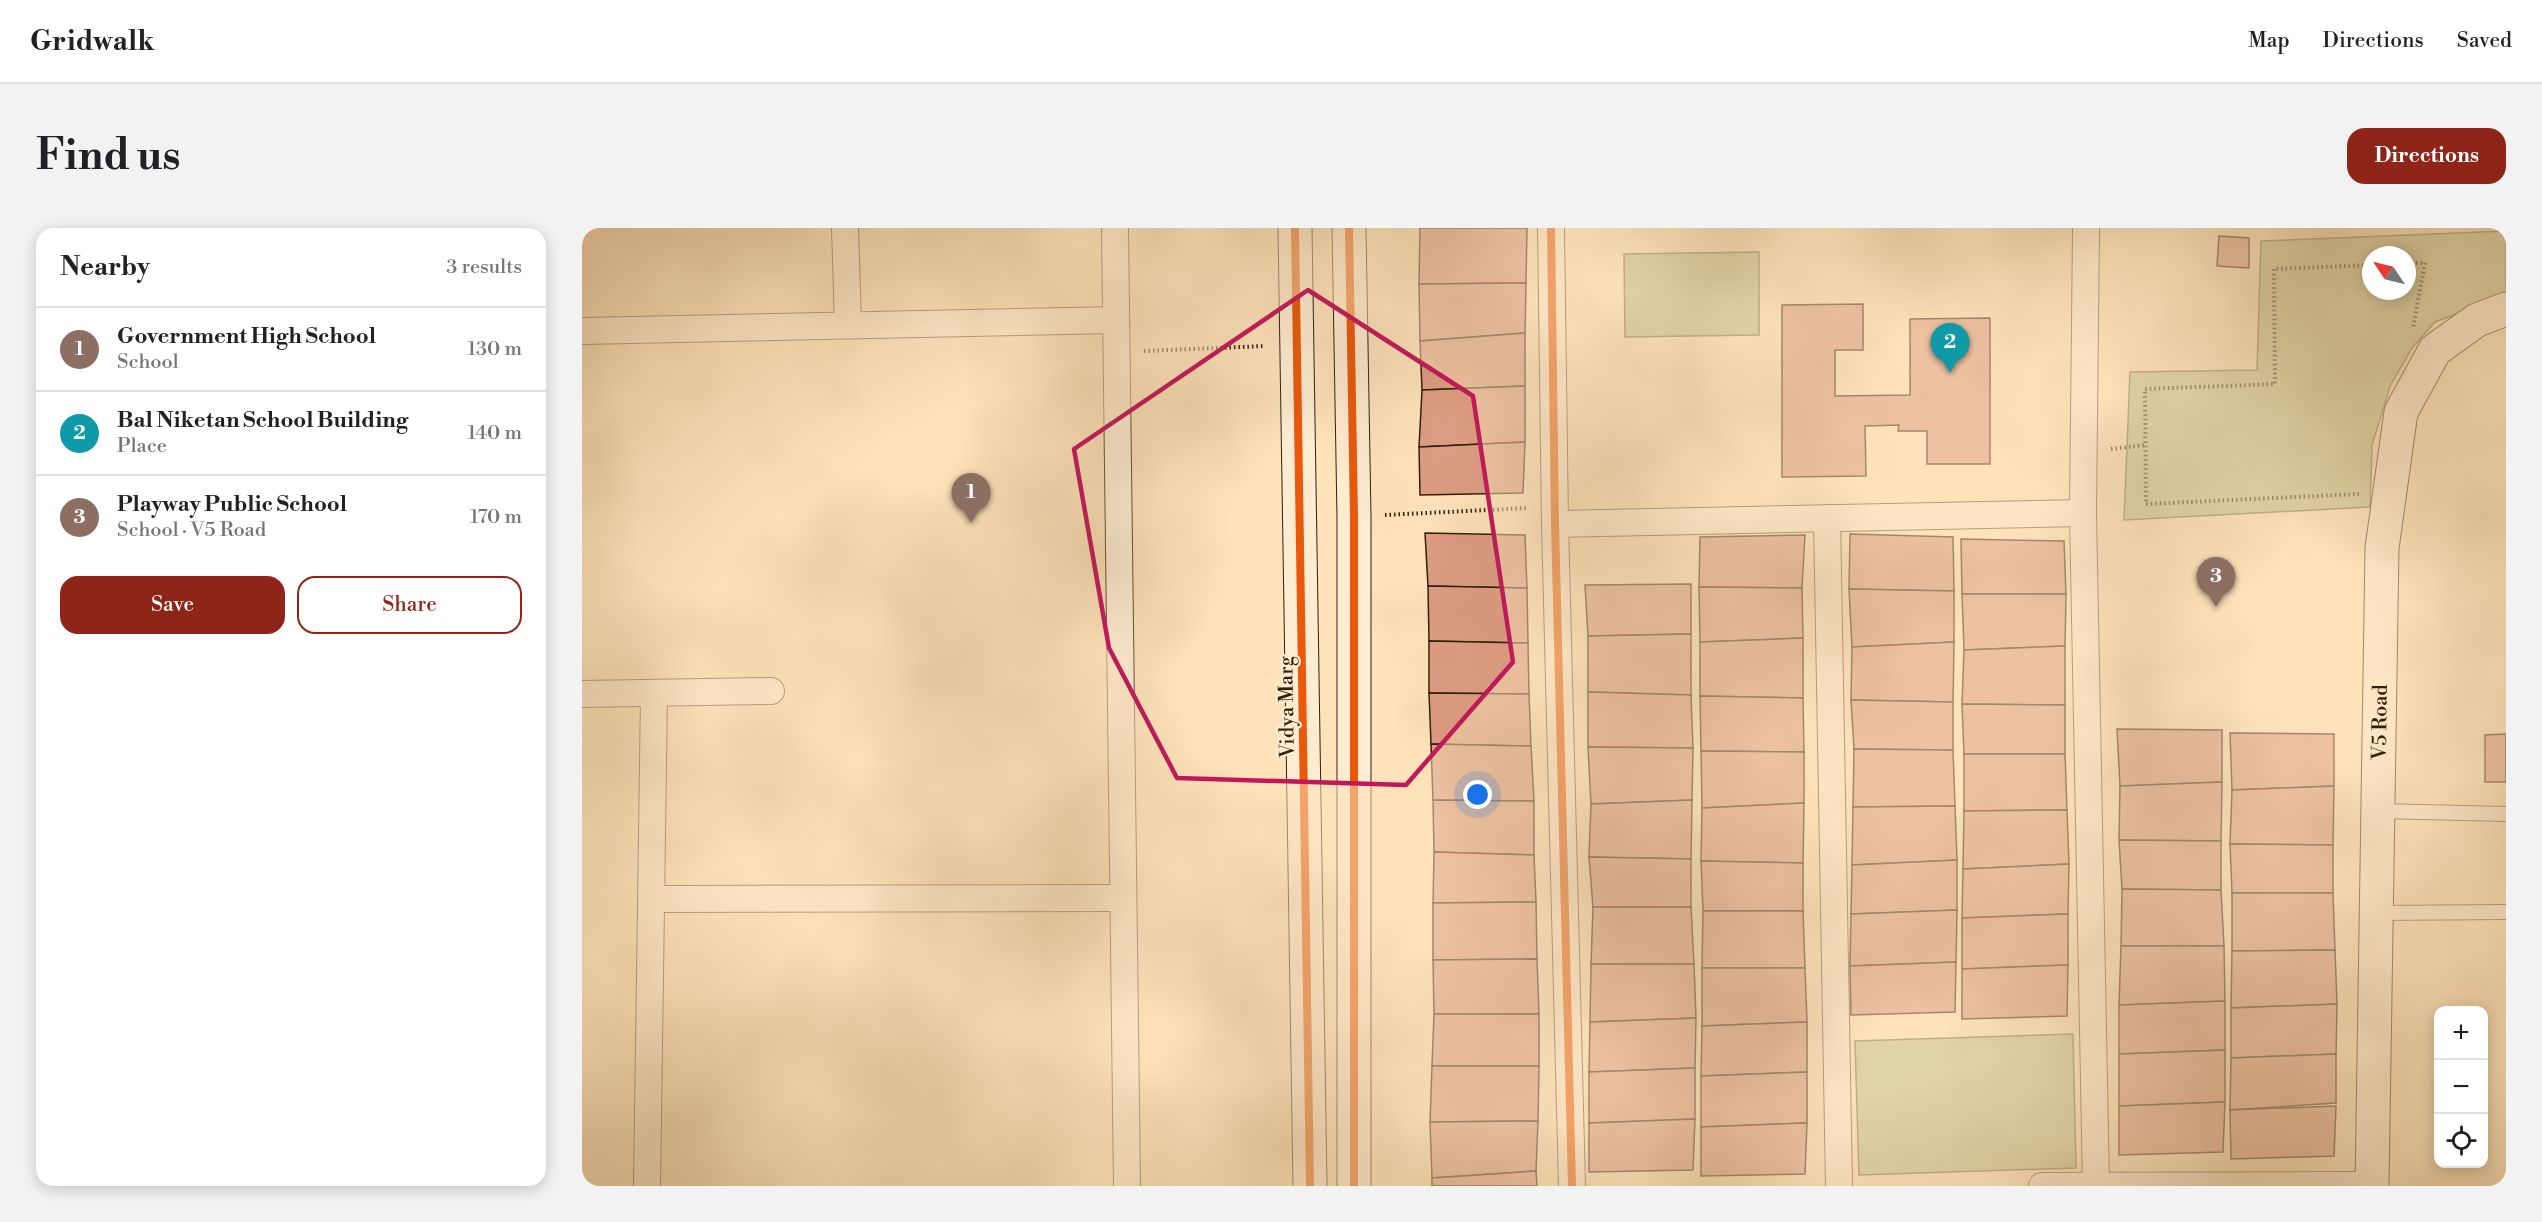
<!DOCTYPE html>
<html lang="en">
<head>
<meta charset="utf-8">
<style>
	:root { --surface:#fff; --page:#f2f2f2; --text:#202124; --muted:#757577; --line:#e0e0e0; --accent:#8f2418 }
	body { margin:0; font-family:"Libre Bodoni",serif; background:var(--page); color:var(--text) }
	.controls { position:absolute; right:18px; bottom:18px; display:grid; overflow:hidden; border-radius:12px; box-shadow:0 3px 15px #0003 }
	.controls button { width:54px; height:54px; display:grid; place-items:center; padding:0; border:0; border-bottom:2px solid var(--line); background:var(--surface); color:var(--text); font:30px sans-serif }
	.compass { position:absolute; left:1780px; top:18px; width:54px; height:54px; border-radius:50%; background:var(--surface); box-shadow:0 3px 15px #0003; rotate:305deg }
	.you { position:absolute; left:896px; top:567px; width:21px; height:21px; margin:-15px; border:4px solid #fff; border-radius:50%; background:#1a73e8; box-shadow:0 0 0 9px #1a73e833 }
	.badge { display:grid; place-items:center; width:39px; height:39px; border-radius:50%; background:var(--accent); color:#fff; font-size:20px; font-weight:700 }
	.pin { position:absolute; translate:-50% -50px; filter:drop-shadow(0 2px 3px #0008) }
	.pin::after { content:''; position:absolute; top:32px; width:21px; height:18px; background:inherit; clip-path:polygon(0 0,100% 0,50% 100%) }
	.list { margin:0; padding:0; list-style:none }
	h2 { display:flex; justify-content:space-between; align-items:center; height:78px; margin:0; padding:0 24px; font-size:26px }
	h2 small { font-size:20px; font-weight:400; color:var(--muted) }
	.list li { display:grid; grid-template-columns:39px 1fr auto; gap:18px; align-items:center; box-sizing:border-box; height:84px; padding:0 24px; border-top:2px solid var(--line) }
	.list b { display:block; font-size:22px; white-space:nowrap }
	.list p { margin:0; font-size:20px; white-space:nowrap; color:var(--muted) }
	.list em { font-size:20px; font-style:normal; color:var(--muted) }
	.actions { display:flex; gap:12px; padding:18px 24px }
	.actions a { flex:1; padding:14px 0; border:2px solid var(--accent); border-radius:18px; text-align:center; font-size:21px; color:var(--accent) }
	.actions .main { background:var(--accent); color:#fff }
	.icon { flex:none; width:33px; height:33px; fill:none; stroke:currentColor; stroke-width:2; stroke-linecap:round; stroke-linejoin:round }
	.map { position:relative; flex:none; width:1924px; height:958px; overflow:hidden; border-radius:18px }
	header { display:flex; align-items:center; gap:36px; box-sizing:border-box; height:84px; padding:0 30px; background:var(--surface); border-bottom:2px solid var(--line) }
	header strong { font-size:28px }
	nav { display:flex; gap:33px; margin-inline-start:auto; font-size:21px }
	.intro { display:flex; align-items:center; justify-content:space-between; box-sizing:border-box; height:144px; padding:0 36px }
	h1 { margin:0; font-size:42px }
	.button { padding:15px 27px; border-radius:18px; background:var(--accent); color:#fff; font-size:21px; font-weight:700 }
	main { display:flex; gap:36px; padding:0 36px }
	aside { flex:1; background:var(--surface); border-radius:18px; box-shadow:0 3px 15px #0003 }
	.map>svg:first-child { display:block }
</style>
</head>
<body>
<header>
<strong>Gridwalk</strong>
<nav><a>Map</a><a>Directions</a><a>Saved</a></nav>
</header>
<div class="intro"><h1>Find us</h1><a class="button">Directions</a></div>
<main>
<aside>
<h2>Nearby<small>3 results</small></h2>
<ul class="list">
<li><span class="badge" style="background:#8d6e63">1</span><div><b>Government High School</b><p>School</p></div><em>130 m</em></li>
<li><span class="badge" style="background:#0f9aa8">2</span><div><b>Bal Niketan School Building</b><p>Place</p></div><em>140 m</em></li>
<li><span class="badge" style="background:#8d6e63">3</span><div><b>Playway Public School</b><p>School · V5 Road</p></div><em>170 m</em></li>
</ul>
<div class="actions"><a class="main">Save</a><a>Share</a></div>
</aside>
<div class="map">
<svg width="1924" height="958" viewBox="0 0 1924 958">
	<rect width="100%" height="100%" fill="#fde2ba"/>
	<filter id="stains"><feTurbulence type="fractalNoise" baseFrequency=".00333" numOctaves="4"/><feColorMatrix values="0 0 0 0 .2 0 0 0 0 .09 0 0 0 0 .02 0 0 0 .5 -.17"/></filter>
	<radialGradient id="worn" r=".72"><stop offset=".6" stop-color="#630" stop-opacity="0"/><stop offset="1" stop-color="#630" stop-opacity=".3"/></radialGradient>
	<!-- green -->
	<g fill="#bfc390" stroke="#78724d" stroke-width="1.5" fill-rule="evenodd">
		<path d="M 1924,3 L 1924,67 L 1853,94 L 1830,120 L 1808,158 L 1790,217 L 1788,279 L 1542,292 L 1548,144 L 1675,142 L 1679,13 ZM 1789,27 L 1825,27 L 1825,63 L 1789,63 Z"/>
		<path d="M 1177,24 L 1177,107 L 1043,109 L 1042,26 Z"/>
		<path d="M 1491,806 L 1494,940 L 1277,947 L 1273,813 Z"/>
	</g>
	<!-- building -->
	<g fill="#dc9c83" stroke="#31200a" stroke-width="1.5">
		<path d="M 838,0 L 945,0 L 944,55 L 837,56 Z"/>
		<path d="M 1637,8 L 1667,10 L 1667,40 L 1635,38 Z"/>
		<path d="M 944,55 L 943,105 L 838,113 L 837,56 Z"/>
		<path d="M 1281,76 L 1281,122 L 1253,122 L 1253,168 L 1328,167 L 1328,91 L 1408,90 L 1408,236 L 1345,236 L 1345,203 L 1316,203 L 1317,197 L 1283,198 L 1284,248 L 1200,249 L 1200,77 Z"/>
		<path d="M 943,105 L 943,158 L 840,162 L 838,113 Z"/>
		<path d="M 943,158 L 943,214 L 837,219 L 840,162 Z"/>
		<path d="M 943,214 L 941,265 L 838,267 L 837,219 Z"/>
		<path d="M 843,305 L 943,307 L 945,360 L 846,358 Z"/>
		<path d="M 1268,306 L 1371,309 L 1372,363 L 1267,361 Z"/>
		<path d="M 1223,307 L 1220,360 L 1117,359 L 1118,309 Z"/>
		<path d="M 1379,311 L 1482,313 L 1484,366 L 1380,366 Z"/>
		<path d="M 1109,356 L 1109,406 L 1006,408 L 1003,357 Z"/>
		<path d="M 846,358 L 945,360 L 946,415 L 847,413 Z"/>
		<path d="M 1117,359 L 1220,360 L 1221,410 L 1118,414 Z"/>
		<path d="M 1267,361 L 1372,363 L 1372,414 L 1270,419 Z"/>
		<path d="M 1380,366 L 1484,366 L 1483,418 L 1382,422 Z"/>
		<path d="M 1109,406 L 1109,467 L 1006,464 L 1006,408 Z"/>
		<path d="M 1221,410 L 1221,470 L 1118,468 L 1118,414 Z"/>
		<path d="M 847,413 L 946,415 L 947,466 L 847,465 Z"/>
		<path d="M 1372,414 L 1371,474 L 1269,472 L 1270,419 Z"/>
		<path d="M 1483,418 L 1483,477 L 1380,476 L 1382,422 Z"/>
		<path d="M 1006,464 L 1109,467 L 1111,520 L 1006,519 Z"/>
		<path d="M 847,465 L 947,466 L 949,518 L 849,516 Z"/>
		<path d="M 1118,468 L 1221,470 L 1222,524 L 1119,523 Z"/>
		<path d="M 1269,472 L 1371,474 L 1371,522 L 1272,521 Z"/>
		<path d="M 1380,476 L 1483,477 L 1483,526 L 1382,526 Z"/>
		<path d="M 1535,501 L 1640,502 L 1640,554 L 1538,558 Z"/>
		<path d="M 1648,505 L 1752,506 L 1752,558 L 1650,562 Z"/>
		<path d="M 1924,506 L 1924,554 L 1903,554 L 1903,507 Z"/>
		<path d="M 849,516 L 949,518 L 952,573 L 851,572 Z"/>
		<path d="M 1006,519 L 1111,520 L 1110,572 L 1009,576 Z"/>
		<path d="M 1272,521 L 1371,522 L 1373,578 L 1271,579 Z"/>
		<path d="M 1119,523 L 1222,524 L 1222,575 L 1120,580 Z"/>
		<path d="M 1382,526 L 1483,526 L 1485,582 L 1382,583 Z"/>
		<path d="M 1640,554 L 1639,613 L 1537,612 L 1538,558 Z"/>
		<path d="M 1752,558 L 1751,617 L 1648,616 L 1650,562 Z"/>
		<path d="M 851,572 L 952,573 L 952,627 L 852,624 Z"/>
		<path d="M 1110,572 L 1109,631 L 1007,629 L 1009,576 Z"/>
		<path d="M 1222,575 L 1221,635 L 1119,633 L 1120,580 Z"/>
		<path d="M 1373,578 L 1375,632 L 1270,637 L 1271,579 Z"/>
		<path d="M 1485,582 L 1487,636 L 1381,641 L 1382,583 Z"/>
		<path d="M 1537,612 L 1639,613 L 1639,662 L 1540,661 Z"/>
		<path d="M 1648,616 L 1751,617 L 1751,665 L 1650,665 Z"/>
		<path d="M 852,624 L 952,627 L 954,674 L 851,675 Z"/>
		<path d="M 1007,629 L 1109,631 L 1109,679 L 1011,679 Z"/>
		<path d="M 1375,632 L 1375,682 L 1269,686 L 1270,637 Z"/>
		<path d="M 1119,633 L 1221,635 L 1221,683 L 1121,683 Z"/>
		<path d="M 1487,636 L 1486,686 L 1380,690 L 1381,641 Z"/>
		<path d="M 1540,661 L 1639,662 L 1642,718 L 1539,718 Z"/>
		<path d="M 1650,665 L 1751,665 L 1753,722 L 1650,723 Z"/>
		<path d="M 954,674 L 955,731 L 851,732 L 851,675 Z"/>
		<path d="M 1011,679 L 1109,679 L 1112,736 L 1009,736 Z"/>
		<path d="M 1375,682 L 1374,734 L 1268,738 L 1269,686 Z"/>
		<path d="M 1121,683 L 1221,683 L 1223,740 L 1120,740 Z"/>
		<path d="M 1486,686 L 1486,737 L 1380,741 L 1380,690 Z"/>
		<path d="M 1539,718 L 1642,718 L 1643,773 L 1537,777 Z"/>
		<path d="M 1753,722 L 1755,776 L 1649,780 L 1650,723 Z"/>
		<path d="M 955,731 L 957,786 L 852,786 L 851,732 Z"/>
		<path d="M 1374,734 L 1373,784 L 1269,787 L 1268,738 Z"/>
		<path d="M 1009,736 L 1112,736 L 1114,790 L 1008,794 Z"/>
		<path d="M 1486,737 L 1485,788 L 1380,791 L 1380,741 Z"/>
		<path d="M 1120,740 L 1223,740 L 1225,794 L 1120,798 Z"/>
		<path d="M 1643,773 L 1643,822 L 1537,826 L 1537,777 Z"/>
		<path d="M 1755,776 L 1754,826 L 1649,830 L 1649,780 Z"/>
		<path d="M 852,786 L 957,786 L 957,838 L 850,838 Z"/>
		<path d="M 1114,790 L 1113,840 L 1007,844 L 1008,794 Z"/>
		<path d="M 1225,794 L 1225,844 L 1119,848 L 1120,798 Z"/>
		<path d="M 1643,822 L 1643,874 L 1537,878 L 1537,826 Z"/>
		<path d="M 1754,826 L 1754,875 L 1648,882 L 1649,830 Z"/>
		<path d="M 850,838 L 957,838 L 956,893 L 848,894 Z"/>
		<path d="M 1113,840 L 1113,891 L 1007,895 L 1007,844 Z"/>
		<path d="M 1225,844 L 1225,895 L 1119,899 L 1119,848 Z"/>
		<path d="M 1643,874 L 1641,924 L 1537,927 L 1537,878 Z"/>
		<path d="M 1754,878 L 1752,928 L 1649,931 L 1648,882 Z"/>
		<path d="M 1113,891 L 1111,942 L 1007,944 L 1007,895 Z"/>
		<path d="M 956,893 L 954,943 L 850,950 L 848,894 Z"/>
		<path d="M 1225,895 L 1223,946 L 1119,948 L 1119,899 Z"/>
		<path d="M 954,943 L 955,958 L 850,958 L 850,950 Z"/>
	</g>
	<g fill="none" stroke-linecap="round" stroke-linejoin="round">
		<!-- lane casing -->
		<g stroke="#645036" stroke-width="16">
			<g id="lane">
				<path d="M 1797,583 L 1924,586"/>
				<path d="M 1794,685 L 1924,684"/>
			</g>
		</g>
		<!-- street casing -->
		<g stroke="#645036" stroke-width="28">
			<g id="street">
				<path d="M 263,0 L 266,96"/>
				<path d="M 533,0 L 545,958"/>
				<path d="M 969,0 L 973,296 L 990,958"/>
				<path d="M 1504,0 L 1501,285 L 1514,957"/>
				<path d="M 0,103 L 534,92"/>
				<path d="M 1245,290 L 1257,958"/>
				<path d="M 973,296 L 1501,285"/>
				<path d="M 0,466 L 189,463"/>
				<path d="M 69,671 L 541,670"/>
				<path d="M 65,958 L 72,466"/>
				<path d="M 1460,958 L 1790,957"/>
			</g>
		</g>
		<!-- secondary casing -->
		<g stroke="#31200a" stroke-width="35">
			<g id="secondary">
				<path d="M 713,0 L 728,958"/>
				<path d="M 767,0 L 772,289 L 772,958"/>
				<path id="s1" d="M 1790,958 L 1800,320 L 1819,184 L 1853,122 L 1895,92 L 1924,81"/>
			</g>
		</g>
		<!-- path -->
		<g stroke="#31200a" stroke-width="4" stroke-dasharray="1.5 3" stroke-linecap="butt">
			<path d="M 1825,35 L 1843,35 L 1831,99"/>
			<path d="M 562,123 L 683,118"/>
			<path d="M 1529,221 L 1563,217"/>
			<path d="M 1777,266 L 1564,276 L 1563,161 L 1693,156 L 1692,41 L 1789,37"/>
			<path d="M 803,287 L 946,280"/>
		</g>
		<!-- lane -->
		<use href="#lane" stroke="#feecd2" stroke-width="14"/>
		<!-- street -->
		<use href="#street" stroke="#feecd2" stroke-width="26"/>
		<!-- secondary -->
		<use href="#secondary" stroke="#feecd2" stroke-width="33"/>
		<!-- cycleway casing -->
		<g stroke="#feecd2" stroke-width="11">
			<g id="cycleway">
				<path d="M 713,0 L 728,958"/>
				<path d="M 767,0 L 772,289 L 772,958"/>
				<path d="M 969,0 L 973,296 L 990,958"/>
			</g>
		</g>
		<!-- cycleway -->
		<use href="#cycleway" stroke="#e8590c" stroke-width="8"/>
	</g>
	<!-- marked area -->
	<path d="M0 0H1924V958H0ZM 726,62 L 891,168 L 931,434 L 824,557 L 595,550 L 527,420 L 492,221 Z" fill="#fde2ba" fill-opacity=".55" fill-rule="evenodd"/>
	<path fill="none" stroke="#c2185b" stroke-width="4.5" stroke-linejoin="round" d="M 726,62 L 891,168 L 931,434 L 824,557 L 595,550 L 527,420 L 492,221 Z"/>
	<g text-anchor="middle" stroke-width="4.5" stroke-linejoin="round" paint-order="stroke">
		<!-- street labels -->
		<g font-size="20" fill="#31200a" stroke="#feecd2">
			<text transform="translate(704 479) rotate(-91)" y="7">Vidya Marg</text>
			<text dy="7" stroke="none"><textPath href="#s1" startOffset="464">V5 Road</textPath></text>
		</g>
	</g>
	<rect width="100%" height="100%" filter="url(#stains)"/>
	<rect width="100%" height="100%" fill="url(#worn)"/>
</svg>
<div class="controls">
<button>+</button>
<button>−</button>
<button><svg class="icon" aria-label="locate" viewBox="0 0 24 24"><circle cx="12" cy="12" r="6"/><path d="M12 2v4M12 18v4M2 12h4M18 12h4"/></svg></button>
</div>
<svg class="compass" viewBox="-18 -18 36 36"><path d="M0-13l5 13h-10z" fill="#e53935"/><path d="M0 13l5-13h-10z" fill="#757577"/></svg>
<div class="you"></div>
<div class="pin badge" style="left:389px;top:295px;background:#8d6e63">1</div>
<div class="pin badge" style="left:1368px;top:145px;background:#0f9aa8">2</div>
<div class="pin badge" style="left:1634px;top:379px;background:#8d6e63">3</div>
</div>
</main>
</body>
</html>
